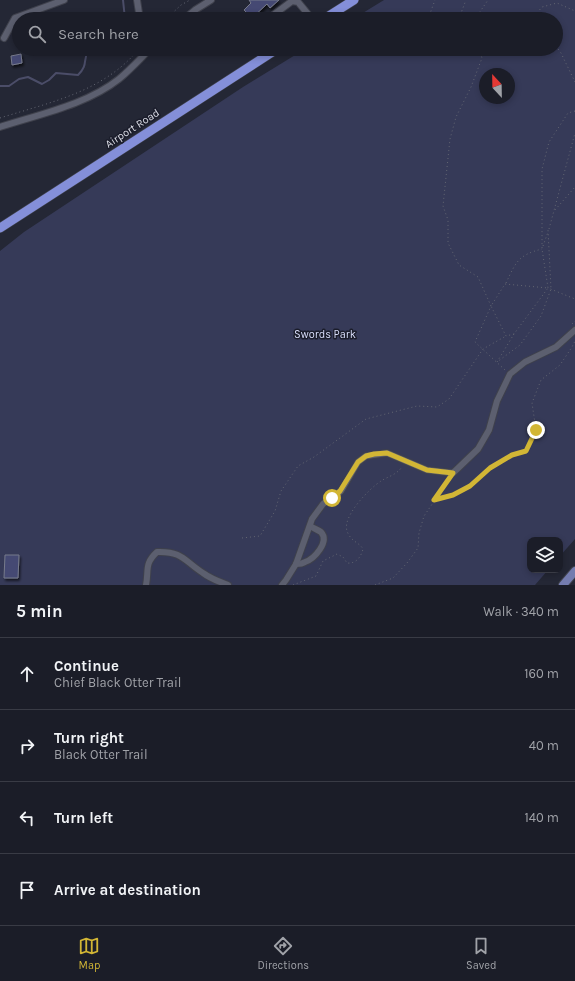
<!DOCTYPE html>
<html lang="en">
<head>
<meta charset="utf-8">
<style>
	:root { --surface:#1b1d28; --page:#242630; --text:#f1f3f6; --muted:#a0a2a8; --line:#393b45; --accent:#d2b635 }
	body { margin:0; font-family:Karla,sans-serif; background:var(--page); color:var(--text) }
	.controls { position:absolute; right:12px; bottom:12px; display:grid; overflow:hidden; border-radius:8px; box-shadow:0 2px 6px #0003 }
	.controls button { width:36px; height:36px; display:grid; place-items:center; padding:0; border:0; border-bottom:1px solid var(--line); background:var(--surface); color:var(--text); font:20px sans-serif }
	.compass { position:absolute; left:479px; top:68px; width:36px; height:36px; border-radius:50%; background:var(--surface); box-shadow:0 2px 6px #0003; rotate:338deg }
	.stop { position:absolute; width:12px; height:12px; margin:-9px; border:3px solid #d2b635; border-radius:50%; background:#fff }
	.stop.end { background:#d2b635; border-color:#fff; box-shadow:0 1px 4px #0008 }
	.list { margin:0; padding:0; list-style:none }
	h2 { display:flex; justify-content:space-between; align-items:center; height:52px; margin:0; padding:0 16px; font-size:17px }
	h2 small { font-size:13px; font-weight:400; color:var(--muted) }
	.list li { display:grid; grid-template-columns:26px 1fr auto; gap:12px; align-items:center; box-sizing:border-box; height:72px; padding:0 16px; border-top:1px solid var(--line) }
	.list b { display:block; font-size:15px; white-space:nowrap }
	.list p { margin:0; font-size:13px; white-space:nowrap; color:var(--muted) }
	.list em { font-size:13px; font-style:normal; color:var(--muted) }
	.icon { flex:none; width:22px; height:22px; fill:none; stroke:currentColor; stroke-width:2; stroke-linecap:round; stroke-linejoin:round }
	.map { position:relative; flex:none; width:575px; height:585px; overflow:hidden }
	.search { position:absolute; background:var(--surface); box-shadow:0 2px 6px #0003; left:12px; right:12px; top:12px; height:44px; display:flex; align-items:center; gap:10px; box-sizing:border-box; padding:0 14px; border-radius:22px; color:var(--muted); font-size:15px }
	.sheet { height:340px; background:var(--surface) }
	nav { display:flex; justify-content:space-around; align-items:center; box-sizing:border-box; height:56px; border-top:1px solid var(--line); background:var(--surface); font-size:11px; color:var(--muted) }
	nav a { display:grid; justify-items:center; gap:2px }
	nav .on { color:var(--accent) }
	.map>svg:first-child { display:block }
</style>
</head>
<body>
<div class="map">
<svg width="575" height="585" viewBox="0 0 575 585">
	<defs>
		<filter id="shadow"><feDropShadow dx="1.5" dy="2.5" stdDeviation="1" flood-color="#0009"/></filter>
	</defs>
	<rect width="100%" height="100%" fill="#242735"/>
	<!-- green -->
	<path fill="#363a58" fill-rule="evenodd" d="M 384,0 L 575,0 L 575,539 L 560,556 L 560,540 L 530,540 L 530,570 L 548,570 L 535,585 L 0,585 L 0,251 L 24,232 L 243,87 L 305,49 L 556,49 L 556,19 L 353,19 ZM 485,74 L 509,74 L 509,98 L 485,98 Z"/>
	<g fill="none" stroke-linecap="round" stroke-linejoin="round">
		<!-- stream -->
		<g stroke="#4b4d68" stroke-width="2">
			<path d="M 123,0 L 125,19"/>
			<path d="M 105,49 L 108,50 L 117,49"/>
			<path d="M 0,86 L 9,86 L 19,79 L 28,77 L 42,84 L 49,80 L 56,73 L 78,75 C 89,64 82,60 89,49"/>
		</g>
	</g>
	<!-- building -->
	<g fill="#444a73" stroke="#777a8b" filter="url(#shadow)">
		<path d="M 249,0 L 279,0 L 270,8 L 267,4 L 252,18 L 244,10 L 251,3 Z"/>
		<path d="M 21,54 L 22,63 L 12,65 L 11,56 Z"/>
		<path d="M 5,555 L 19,555 L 18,578 L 4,578 Z"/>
	</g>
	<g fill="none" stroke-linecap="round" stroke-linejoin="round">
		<!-- minor casing -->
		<g stroke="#3f414c" stroke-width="8">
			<g id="minor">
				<path d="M 137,0 L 139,13 L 138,19"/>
				<path d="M 184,19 L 195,10 L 211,0"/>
				<path d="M 268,19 L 292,1 L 298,2 L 312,19"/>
				<path d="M 4,38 L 15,18 L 64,0"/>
				<path d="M 0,127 C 40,114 86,105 119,79 C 130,70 140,59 150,49"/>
				<path d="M 296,564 C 298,564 302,564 305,562 C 314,559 330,542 321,532 C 318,530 313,528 310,526"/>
				<path d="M 146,585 C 149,570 144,564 157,552 C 183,551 184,561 203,573 C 211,579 220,582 228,585"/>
				<path d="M 282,585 L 286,580 L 296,564 L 312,519 L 323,504 L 341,491 L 358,462 L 366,456 L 387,453 L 427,470 L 453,473 L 478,449 L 489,430 L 497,401 L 510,374 L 525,362 L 556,347 L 575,330"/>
			</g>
		</g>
		<!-- major casing -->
		<g stroke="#3f414c" stroke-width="10">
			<path id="major" d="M 563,585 L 575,571"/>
		</g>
		<!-- highway casing -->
		<g stroke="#3f414c" stroke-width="10">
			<g id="highway">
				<path d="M 324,19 L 354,0"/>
				<path d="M 0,228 L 277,49"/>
			</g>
		</g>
		<!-- path -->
		<g stroke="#636672" stroke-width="1" stroke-dasharray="1 3" stroke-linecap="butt">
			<path d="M 166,19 L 181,5 L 190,0"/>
			<path d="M 428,19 L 435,0"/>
			<path d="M 462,19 L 461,13 L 466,0"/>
			<path d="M 475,19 L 488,0"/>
			<path d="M 532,19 L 542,7 L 557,3 L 575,11"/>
			<path d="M 556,46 L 561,53 L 575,82"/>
			<path d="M 479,49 L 482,58 L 471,87 L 456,117 L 450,139 L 443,206 L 448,220 L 448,243 L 459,265 L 478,277 L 491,306 L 475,342 L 505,370"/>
			<path d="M 575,111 L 568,113 L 549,142 L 542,169 L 542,249 L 548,288 L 575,299"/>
			<path d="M 0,118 C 51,102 103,92 139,49"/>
			<path d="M 555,210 L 575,187"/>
			<path d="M 549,229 L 575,133"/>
			<path d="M 543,246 L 548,232"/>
			<path d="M 506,283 C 516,262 518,255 542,249"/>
			<path d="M 572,324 L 575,321"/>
			<path d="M 514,334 L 506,336 L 491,306 L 505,284 L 548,288 L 514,334 L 497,362 L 520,345 L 541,316 L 551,289 L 548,230"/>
			<path d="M 434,501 L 453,495 L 470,486 L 490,468 L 512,455 L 526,451 L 536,430 L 532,403 L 541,380 L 560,365 L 572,347 L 575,341"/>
			<path d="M 242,538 L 260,536 L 275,511 L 281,491 L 298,466 L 314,457 L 366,419 L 417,406 L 437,407 L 449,399 L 483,349 L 506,336"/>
			<path d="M 293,585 L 316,576 L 323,561 L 337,554 L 343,557 L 347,563 C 356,564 361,557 363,549 C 359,542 351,542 347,531 C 342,516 370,488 381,481 C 389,476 396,475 402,467"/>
			<path d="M 375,585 L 393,578 L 407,563 L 418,548 L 419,533 L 424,516 L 450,478"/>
		</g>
		<!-- minor -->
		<use href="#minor" stroke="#5c5f6f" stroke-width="6"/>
		<!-- major -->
		<use href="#major" stroke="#747caf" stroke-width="8"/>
		<!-- highway -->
		<use href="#highway" stroke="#848fd9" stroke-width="9"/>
	</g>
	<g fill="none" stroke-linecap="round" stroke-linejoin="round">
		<!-- route -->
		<path stroke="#d2b635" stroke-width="5" d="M 332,498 L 340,491 L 358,462 L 366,456 L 374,454 L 387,453 L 427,470 L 453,473 L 434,500 L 453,495 L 470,486 L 490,468 L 512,455 L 526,451 L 536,430"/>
	</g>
	<g text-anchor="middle" stroke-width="3" stroke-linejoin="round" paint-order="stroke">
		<!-- street labels -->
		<g font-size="11" fill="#dbdde6" stroke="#1b1d2b">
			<text transform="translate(132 128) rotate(-33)" y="4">Airport Road</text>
		</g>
		<!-- park labels -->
		<g font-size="11" fill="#d9defb" stroke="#1b1d2b">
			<text x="325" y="338">Swords Park</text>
		</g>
	</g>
</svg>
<div class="controls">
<button><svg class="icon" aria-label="layers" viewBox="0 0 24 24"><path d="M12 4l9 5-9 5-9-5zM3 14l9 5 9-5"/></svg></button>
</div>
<svg class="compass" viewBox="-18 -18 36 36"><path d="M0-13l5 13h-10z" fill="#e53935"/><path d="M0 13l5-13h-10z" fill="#a0a2a8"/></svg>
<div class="stop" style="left:332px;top:498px"></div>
<div class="stop end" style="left:536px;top:430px"></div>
<div class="search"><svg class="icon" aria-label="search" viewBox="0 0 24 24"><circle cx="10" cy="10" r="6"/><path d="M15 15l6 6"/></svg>Search here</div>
</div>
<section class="sheet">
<h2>5 min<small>Walk · 340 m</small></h2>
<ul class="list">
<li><svg class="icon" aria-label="ahead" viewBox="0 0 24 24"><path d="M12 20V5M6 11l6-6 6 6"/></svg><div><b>Continue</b><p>Chief Black Otter Trail</p></div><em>160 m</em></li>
<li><svg class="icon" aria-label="right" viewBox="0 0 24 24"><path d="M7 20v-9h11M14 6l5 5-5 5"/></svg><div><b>Turn right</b><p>Black Otter Trail</p></div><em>40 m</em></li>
<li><svg class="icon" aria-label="left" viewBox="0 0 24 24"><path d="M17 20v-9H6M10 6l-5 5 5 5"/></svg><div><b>Turn left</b></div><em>140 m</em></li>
<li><svg class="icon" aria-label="arrive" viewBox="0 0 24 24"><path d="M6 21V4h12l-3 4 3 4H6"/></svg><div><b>Arrive at destination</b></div></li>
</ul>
</section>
<nav>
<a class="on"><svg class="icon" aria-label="map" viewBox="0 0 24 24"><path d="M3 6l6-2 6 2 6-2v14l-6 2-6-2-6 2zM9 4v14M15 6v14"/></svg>Map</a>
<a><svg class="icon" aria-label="directions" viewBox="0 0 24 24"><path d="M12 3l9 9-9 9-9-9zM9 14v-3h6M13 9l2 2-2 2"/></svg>Directions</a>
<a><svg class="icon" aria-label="saved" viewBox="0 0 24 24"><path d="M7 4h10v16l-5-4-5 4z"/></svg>Saved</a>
</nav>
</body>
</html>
